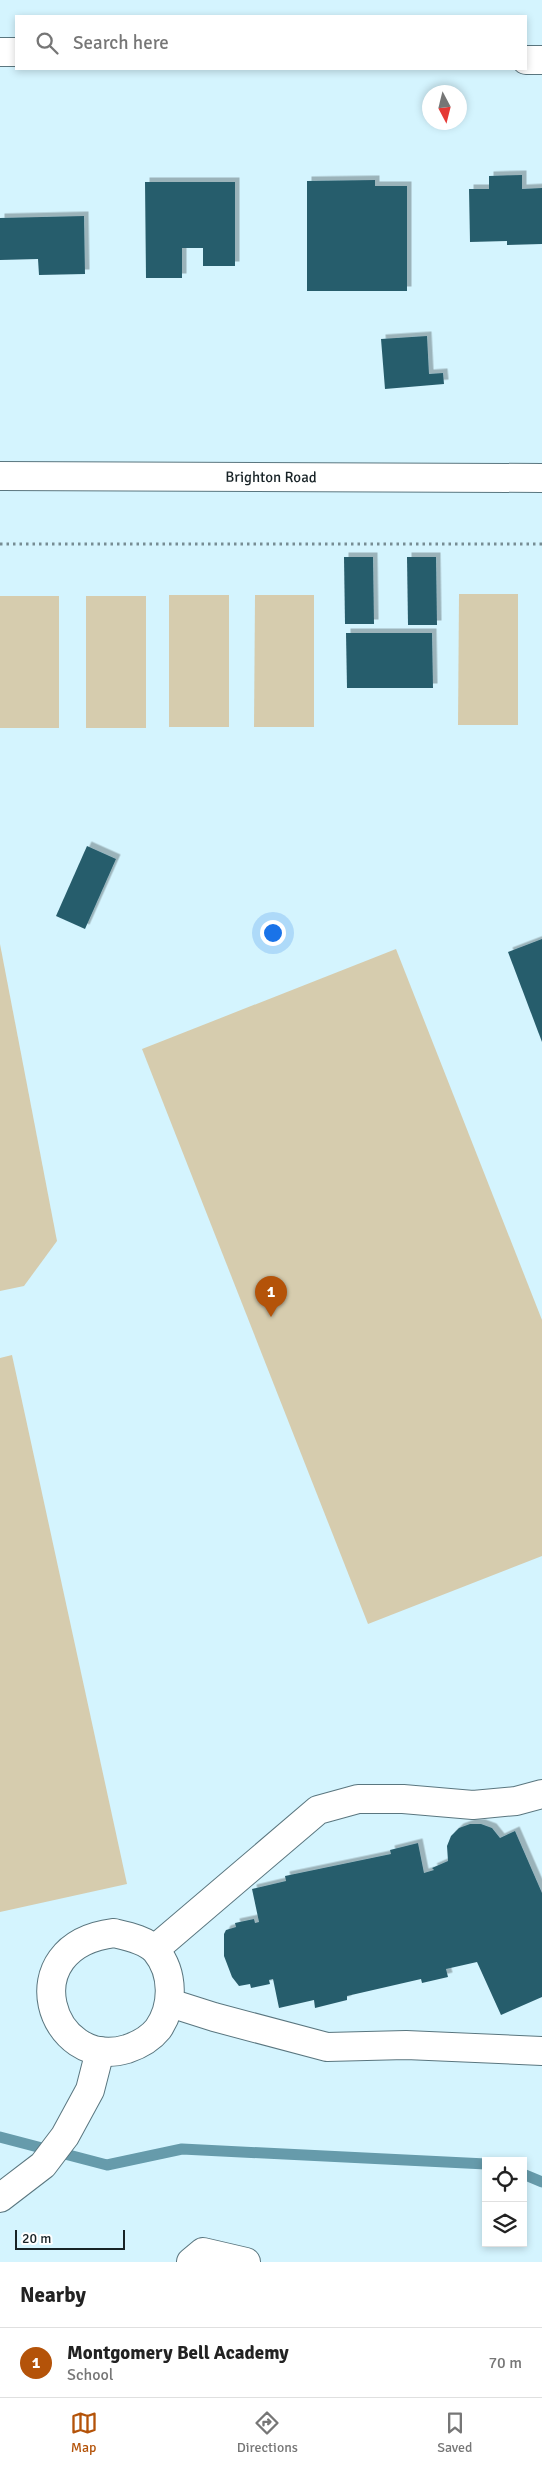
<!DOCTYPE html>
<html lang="en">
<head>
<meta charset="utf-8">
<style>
	:root { --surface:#fff; --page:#f2f2f2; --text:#222; --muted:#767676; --line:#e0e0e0; --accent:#b45309 }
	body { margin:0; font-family:Signika,sans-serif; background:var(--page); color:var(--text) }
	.controls { position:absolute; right:15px; bottom:15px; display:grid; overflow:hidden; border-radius:0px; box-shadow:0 2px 8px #0003 }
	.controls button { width:45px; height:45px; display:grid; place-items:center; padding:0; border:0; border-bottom:1px solid var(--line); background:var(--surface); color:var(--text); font:25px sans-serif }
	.compass { position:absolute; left:422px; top:85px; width:45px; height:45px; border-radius:50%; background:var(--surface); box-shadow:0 2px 8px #0003; rotate:173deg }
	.scale { position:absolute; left:15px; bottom:12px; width:110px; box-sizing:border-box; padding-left:5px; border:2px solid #182327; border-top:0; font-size:14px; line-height:18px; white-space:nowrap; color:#182327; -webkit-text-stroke:4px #fff; paint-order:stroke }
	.you { position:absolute; left:272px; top:932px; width:18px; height:18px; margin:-12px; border:4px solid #fff; border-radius:50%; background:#1a73e8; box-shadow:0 0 0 8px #1a73e833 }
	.badge { display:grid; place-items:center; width:32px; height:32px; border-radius:50%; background:var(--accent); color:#fff; font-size:16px; font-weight:700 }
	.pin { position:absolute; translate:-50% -41px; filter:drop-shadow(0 1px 2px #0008) }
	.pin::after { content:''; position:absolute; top:26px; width:18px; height:15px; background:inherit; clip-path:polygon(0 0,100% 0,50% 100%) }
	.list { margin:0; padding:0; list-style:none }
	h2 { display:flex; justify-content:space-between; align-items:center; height:65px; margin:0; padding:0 20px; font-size:21px }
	h2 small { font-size:16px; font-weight:400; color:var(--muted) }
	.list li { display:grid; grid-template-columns:32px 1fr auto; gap:15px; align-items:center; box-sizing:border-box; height:70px; padding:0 20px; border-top:1px solid var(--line) }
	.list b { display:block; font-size:19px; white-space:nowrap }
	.list p { margin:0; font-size:16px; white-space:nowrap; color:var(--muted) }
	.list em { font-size:16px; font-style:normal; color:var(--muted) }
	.icon { flex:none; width:28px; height:28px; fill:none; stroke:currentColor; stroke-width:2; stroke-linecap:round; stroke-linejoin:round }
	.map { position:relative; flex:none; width:542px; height:2262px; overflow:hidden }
	.search { position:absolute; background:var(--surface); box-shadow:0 2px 8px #0003; left:15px; right:15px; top:15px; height:55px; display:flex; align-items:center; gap:12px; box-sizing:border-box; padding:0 18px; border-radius:0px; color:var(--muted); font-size:19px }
	.sheet { height:135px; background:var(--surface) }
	nav { display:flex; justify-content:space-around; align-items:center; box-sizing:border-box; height:70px; border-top:1px solid var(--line); background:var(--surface); font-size:14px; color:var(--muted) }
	nav a { display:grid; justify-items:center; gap:2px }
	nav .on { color:var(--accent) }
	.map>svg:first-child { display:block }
</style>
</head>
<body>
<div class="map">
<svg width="542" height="2262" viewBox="0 0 542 2262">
	<defs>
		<filter id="shadow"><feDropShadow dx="4.5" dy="-4.5" stdDeviation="0" flood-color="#0004"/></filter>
	</defs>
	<rect width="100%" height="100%" fill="#d4f4fe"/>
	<!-- green -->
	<g fill="#d6ccae">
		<path d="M 459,594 L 518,594 L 518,725 L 458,725 Z"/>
		<rect x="169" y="595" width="60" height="132"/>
		<path d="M 255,595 L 314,595 L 314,727 L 254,727 Z"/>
		<rect x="0" y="596" width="59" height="132"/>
		<rect x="86" y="596" width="60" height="132"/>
		<path d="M 0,944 L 57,1241 L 24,1286 L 0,1291 Z"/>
		<path d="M 396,949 L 542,1320 L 542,1556 L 368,1624 L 142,1049 Z"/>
		<path d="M 12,1355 L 127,1884 L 0,1912 L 0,1358 Z"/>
	</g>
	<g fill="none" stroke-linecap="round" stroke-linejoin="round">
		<!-- stream -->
		<g stroke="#669bab" stroke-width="11">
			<path d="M 0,2137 L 107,2165 L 182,2149 L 486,2164"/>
			<path d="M 523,2174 L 542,2182"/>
		</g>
	</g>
	<!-- building -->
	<g fill="#285d6c" filter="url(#shadow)">
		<path d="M 522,175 L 522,189 L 542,188 L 542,244 L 507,245 L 507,241 L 470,242 L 469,189 L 489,189 L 489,176 Z"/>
		<path d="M 375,180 L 375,186 L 407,186 L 407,291 L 307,291 L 307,181 Z"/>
		<path d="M 145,182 L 235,182 L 235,266 L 203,266 L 203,248 L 182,248 L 182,278 L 146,278 Z"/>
		<path d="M 84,216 L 85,274 L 39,275 L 38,259 L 0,260 L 0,218 Z"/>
		<path d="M 427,336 L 429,374 L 443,373 L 444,384 L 385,389 L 381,339 Z"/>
		<path d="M 344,557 L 373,557 L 374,624 L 345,624 Z"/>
		<path d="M 407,557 L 436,557 L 437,625 L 408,625 Z"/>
		<path d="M 346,633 L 432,633 L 433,688 L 347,688 Z"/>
		<path d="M 87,846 L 116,859 L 85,929 L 56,916 Z"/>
		<path d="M 542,939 L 542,1042 L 508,952 Z"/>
		<path d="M 470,1824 L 481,1824 L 492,1828 L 500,1838 L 515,1831 L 542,1893 L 542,1997 L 501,2015 L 477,1962 L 446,1969 L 448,1977 L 422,1983 L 421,1979 L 347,1996 L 347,2000 L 315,2008 L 314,2000 L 279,2008 L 273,1979 L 269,1980 L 270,1984 L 251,1988 L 250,1984 L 239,1986 L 232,1977 L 224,1956 L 224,1934 L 226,1930 L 236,1927 L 235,1923 L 254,1919 L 255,1923 L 259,1922 L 252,1889 L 286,1881 L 285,1876 L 391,1854 L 390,1850 L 418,1843 L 424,1873 L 434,1870 L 432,1868 L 448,1861 L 447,1846 L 451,1836 L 459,1828 Z"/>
	</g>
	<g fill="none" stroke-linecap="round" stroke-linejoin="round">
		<!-- minor casing -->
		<g stroke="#5a767f" stroke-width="30">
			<g id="minor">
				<path d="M 0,52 L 16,52"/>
				<path d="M 526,60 L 542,60"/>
				<path id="s1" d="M 0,476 L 542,478"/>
				<path d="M 114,1933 C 127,1936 147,1940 156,1951 C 174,1973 174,2006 158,2029 C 150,2039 139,2045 127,2049 C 50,2072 10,1946 114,1933 Z"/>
				<path d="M 155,1949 L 318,1810 L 358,1799 L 403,1799 L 473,1805 L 516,1801 L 542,1794"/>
				<path d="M 170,2003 L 214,2017 L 327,2047 L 406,2045 L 542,2051"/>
				<path d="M 0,2198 L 43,2165 L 65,2136 L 90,2090 L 100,2051"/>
				<path d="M 191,2262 L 203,2252 L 246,2262"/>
			</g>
		</g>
		<!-- path -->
		<path stroke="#768c93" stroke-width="3" stroke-dasharray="2.5 4" stroke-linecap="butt" d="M 0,544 L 542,544"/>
		<!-- minor -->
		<use href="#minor" stroke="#fff" stroke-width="28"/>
	</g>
	<g text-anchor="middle" stroke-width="5" stroke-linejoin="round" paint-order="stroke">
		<!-- street labels -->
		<g font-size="15" fill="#182327" stroke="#fff">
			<text dy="5" stroke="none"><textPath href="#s1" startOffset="271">Brighton Road</textPath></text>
		</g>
	</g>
</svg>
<div class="controls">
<button><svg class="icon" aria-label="locate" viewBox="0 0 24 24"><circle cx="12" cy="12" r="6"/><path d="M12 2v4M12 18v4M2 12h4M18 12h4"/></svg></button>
<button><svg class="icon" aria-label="layers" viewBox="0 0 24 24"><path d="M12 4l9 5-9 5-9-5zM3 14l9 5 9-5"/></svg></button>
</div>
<svg class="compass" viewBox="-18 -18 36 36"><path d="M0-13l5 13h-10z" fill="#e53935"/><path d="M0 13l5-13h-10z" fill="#767676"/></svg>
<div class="scale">20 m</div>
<div class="you"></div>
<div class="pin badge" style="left:271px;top:1317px">1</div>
<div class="search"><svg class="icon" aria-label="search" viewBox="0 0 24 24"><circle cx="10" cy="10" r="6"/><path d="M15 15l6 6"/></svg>Search here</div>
</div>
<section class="sheet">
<h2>Nearby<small></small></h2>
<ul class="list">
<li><span class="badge">1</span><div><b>Montgomery Bell Academy</b><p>School</p></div><em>70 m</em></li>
</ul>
</section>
<nav>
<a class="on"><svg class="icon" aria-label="map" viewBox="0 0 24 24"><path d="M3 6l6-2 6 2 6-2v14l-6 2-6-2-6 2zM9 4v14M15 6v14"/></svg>Map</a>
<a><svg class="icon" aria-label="directions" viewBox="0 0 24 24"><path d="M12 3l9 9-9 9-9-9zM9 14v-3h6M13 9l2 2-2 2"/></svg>Directions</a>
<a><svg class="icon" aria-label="saved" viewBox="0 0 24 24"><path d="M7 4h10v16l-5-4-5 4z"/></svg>Saved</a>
</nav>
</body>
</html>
